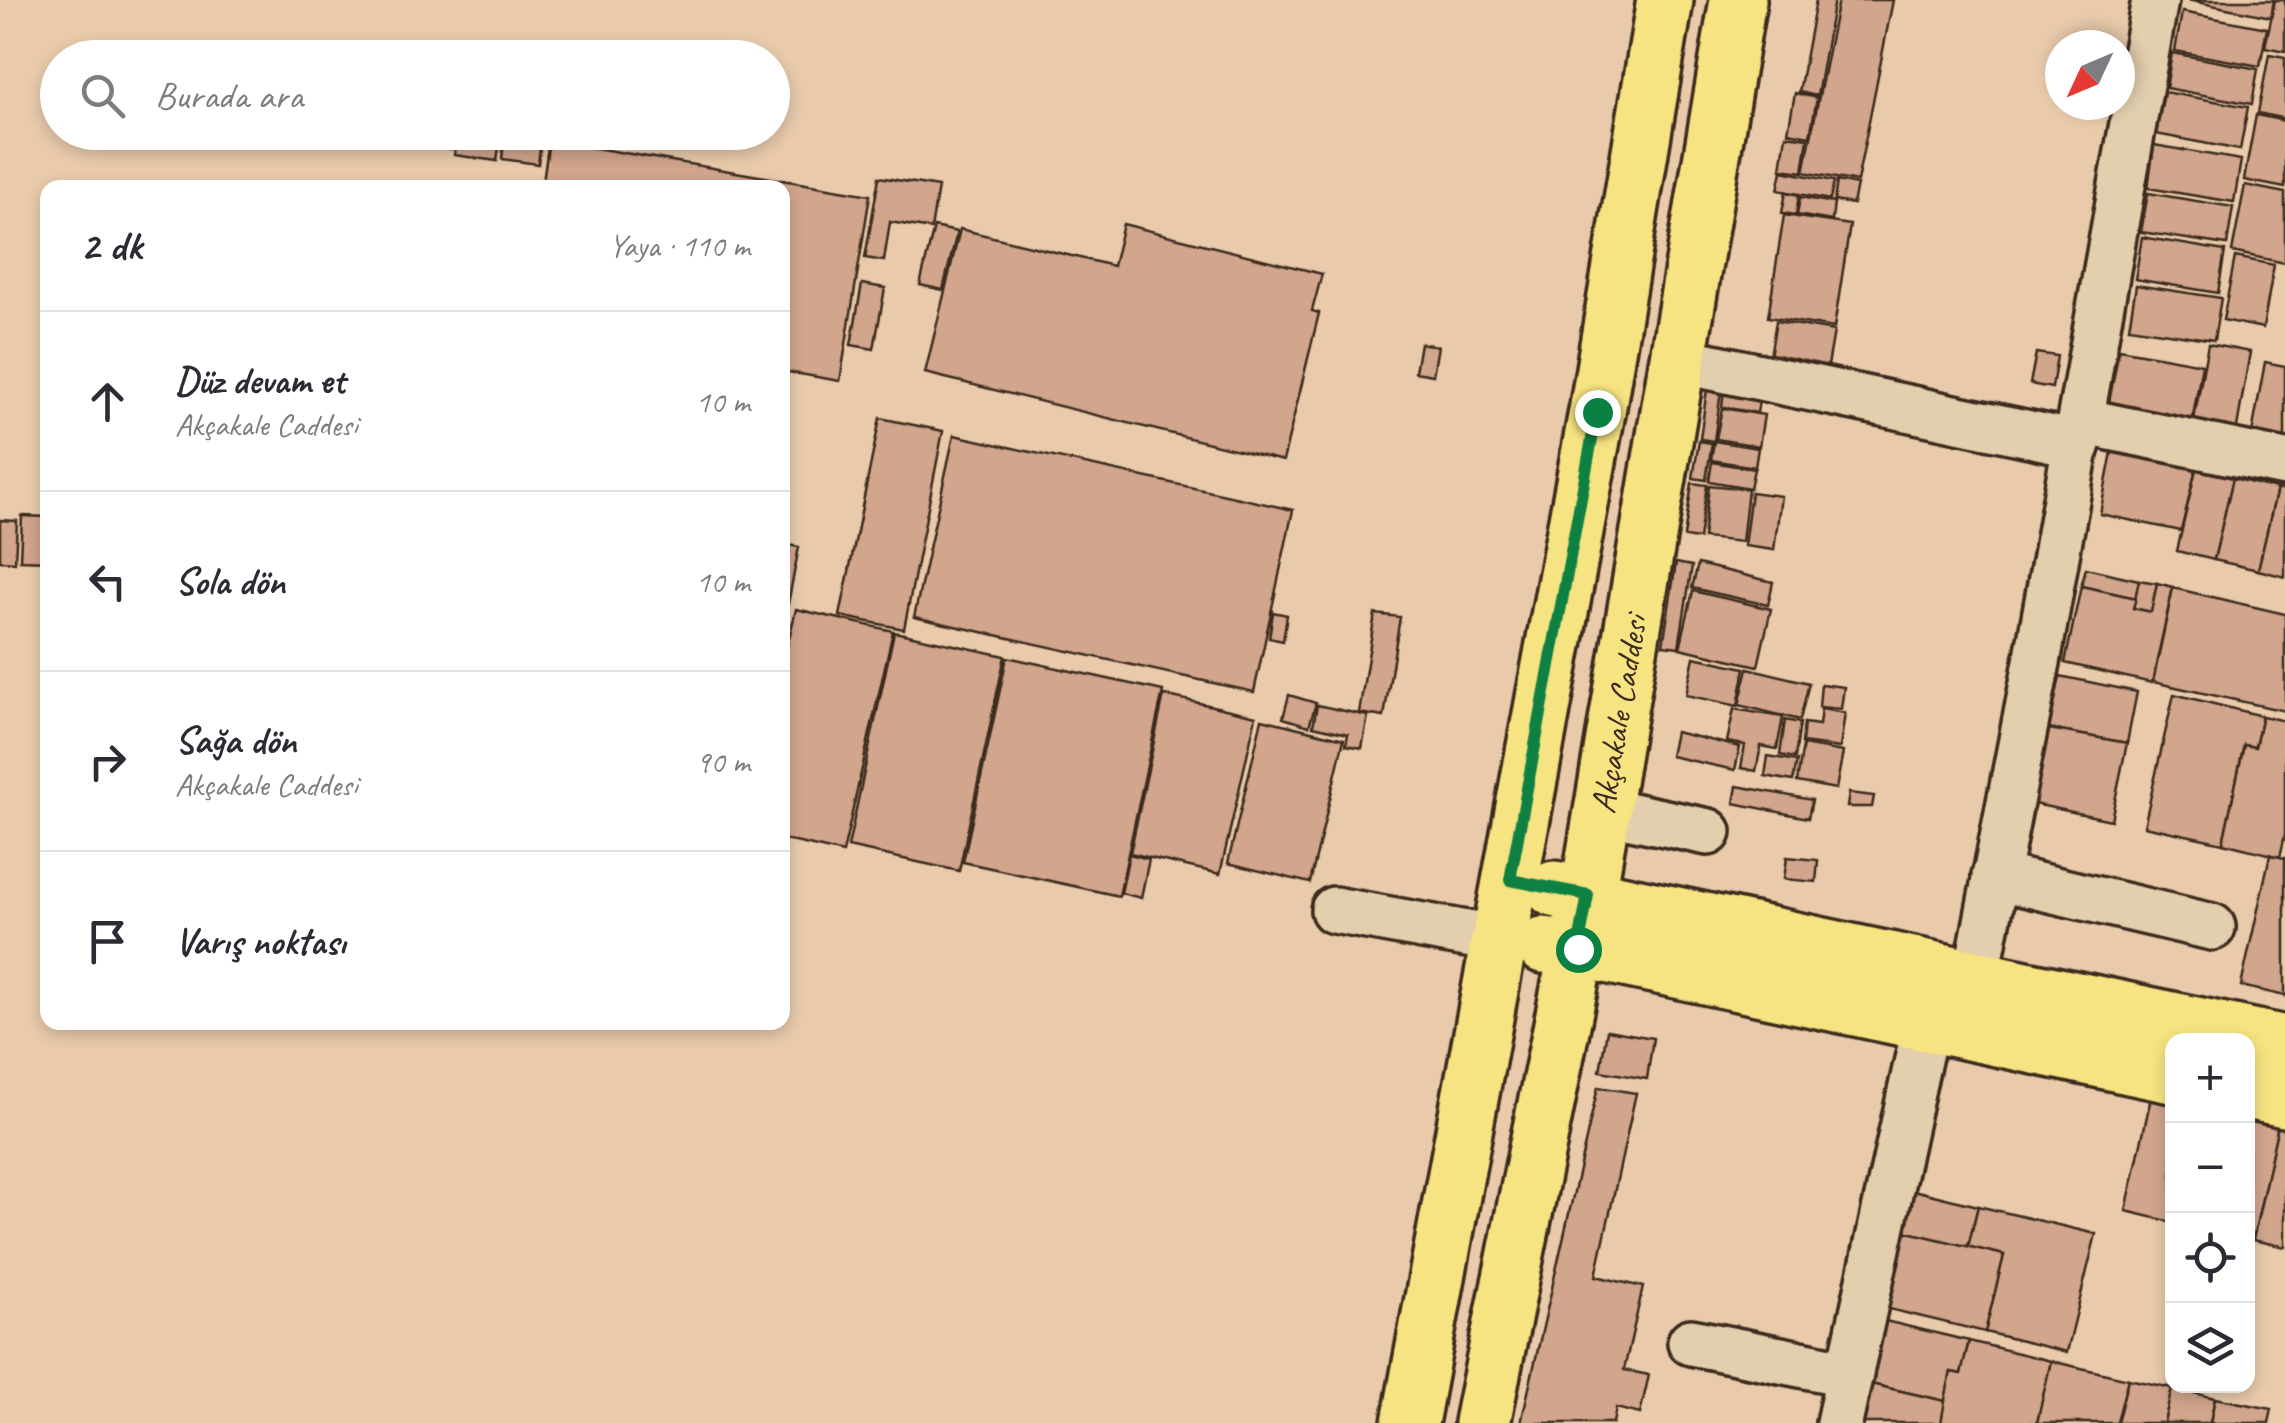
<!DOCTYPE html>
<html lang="tr">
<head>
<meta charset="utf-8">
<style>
	:root { --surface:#fff; --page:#f2f2f3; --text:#2b2b33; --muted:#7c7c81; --line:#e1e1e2 }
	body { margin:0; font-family:Caveat,sans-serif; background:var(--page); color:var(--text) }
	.controls { position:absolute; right:30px; bottom:30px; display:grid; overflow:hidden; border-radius:20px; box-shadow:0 5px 15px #0003 }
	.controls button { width:90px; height:90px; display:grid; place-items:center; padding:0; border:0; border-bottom:2px solid var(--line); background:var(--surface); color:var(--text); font:50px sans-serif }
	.compass { position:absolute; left:2045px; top:30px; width:90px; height:90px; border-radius:50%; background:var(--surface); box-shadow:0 5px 15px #0003; rotate:226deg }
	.stop { position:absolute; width:30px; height:30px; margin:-22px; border:8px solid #0b8043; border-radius:50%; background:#fff }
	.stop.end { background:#0b8043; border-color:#fff; box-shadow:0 2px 10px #0008 }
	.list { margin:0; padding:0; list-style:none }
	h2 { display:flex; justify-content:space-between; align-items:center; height:130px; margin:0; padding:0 40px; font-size:42px }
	h2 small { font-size:32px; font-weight:400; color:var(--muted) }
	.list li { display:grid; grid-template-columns:65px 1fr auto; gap:30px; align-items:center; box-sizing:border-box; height:180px; padding:0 40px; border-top:2px solid var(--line) }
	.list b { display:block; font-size:38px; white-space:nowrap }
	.list p { margin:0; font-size:32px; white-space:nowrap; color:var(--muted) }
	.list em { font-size:32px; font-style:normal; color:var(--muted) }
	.icon { flex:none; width:55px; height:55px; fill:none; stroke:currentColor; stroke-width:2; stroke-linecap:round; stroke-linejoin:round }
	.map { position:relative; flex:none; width:2285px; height:1423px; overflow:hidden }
	.search { position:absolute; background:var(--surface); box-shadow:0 5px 15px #0003; left:40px; top:40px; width:750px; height:110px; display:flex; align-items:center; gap:25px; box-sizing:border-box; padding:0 35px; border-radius:55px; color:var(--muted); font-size:38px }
	.panel { position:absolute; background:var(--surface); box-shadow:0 5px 15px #0003; left:40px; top:180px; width:750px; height:850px; border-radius:20px }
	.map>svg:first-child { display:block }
</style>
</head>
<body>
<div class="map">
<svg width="2285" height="1423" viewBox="0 0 2285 1423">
	<rect width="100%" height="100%" fill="#e9cbac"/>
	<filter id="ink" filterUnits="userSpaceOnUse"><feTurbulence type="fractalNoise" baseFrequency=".01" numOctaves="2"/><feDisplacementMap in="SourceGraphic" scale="20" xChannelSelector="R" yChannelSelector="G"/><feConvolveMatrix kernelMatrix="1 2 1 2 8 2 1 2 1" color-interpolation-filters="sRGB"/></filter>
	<g filter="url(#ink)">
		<!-- building -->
		<g fill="#d2a58d" stroke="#3b2a1e" stroke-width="2.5">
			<path d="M 1816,0 L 1834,0 L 1817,96 L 1799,92 Z"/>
			<path d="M 1838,0 L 1893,0 L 1857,182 L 1804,172 Z"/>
			<path d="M 2187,0 L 2274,0 L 2271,17 Z"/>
			<path d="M 2275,0 L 2285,0 L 2285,51 L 2265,47 Z"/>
			<path d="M 2182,12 L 2267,28 L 2260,66 L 2175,51 Z"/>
			<path d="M 2172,53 L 2258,69 L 2252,104 L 2166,88 Z"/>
			<path d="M 2269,54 L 2285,57 L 2285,119 L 2258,113 Z"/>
			<path d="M 2164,92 L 2248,107 L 2240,150 L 2156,134 Z"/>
			<path d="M 1795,93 L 1817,98 L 1810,136 L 1788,132 Z"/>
			<path d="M 2256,115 L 2285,121 L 2285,188 L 2244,180 Z"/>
			<path d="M 424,132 L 452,132 L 451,149 L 422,146 Z"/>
			<path d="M 458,132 L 501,132 L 497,161 L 454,155 Z"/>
			<path d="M 505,132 L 542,132 L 538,164 L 502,159 Z"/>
			<path d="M 1786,135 L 1808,138 L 1803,172 L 1781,169 Z"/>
			<path d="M 549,140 L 870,195 L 840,381 L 782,371 L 782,188 L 542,188 Z"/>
			<path d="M 2154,145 L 2241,160 L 2234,202 L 2148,188 Z"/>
			<path d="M 1782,171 L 1834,181 L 1830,200 L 1778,190 Z"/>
			<path d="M 879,177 L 938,187 L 931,229 L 890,222 L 884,261 L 865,258 Z"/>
			<path d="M 1837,181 L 1857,185 L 1853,204 L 1834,201 Z"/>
			<path d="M 2245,185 L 2285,193 L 2285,263 L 2232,252 Z"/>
			<path d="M 1786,192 L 1799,195 L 1796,215 L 1782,213 Z"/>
			<path d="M 2148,193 L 2233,207 L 2227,245 L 2141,232 Z"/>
			<path d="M 1800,197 L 1834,203 L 1832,221 L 1797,215 Z"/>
			<path d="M 1784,215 L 1850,225 L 1834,328 L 1768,317 Z"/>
			<path d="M 1123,224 L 1322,274 L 1312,311 L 1319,313 L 1283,461 L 925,373 L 960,229 L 1113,266 Z"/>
			<path d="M 934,227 L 957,232 L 943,290 L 920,285 Z"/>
			<path d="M 2142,237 L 2225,251 L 2218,293 L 2135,279 Z"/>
			<path d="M 2235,257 L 2274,265 L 2263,328 L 2223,320 Z"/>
			<path d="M 862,284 L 885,288 L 874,349 L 851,345 Z"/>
			<path d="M 2136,285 L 2221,298 L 2214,340 L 2129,327 Z"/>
			<path d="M 1776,321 L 1834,331 L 1828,366 L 1770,356 Z"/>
			<path d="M 1420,343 L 1438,346 L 1433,375 L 1415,372 Z"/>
			<path d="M 2208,344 L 2250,352 L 2236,433 L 2193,425 Z"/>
			<path d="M 2119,349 L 2202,364 L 2192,423 L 2108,408 Z"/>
			<path d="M 2036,353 L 2057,356 L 2052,388 L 2030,384 Z"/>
			<path d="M 2265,362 L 2285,366 L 2285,445 L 2251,439 Z"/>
			<path d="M 1708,382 L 1722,384 L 1714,441 L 1700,439 Z"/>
			<path d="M 1724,389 L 1760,394 L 1757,413 L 1722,407 Z"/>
			<path d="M 1722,408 L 1764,415 L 1759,446 L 1716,439 Z"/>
			<path d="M 880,418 L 943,431 L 904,629 L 840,616 Z"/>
			<path d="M 954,435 L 1293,510 L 1254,692 L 914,617 Z"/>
			<path d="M 1699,441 L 1712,443 L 1706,480 L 1693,478 Z"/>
			<path d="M 1714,441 L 1758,448 L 1755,467 L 1711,460 Z"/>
			<path d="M 2112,452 L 2196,469 L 2181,531 L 2100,514 Z"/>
			<path d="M 1712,462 L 1754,469 L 1750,488 L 1709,481 Z"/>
			<path d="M 2196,469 L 2233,478 L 2214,560 L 2177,551 Z"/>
			<path d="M 2233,478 L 2277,489 L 2258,570 L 2214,560 Z"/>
			<path d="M 1692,483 L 1707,485 L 1699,539 L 1684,537 Z"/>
			<path d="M 1709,485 L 1748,489 L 1742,542 L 1703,538 Z"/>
			<path d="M 2277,489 L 2285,491 L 2285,577 L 2258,570 Z"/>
			<path d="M 1751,492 L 1781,496 L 1774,550 L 1744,546 Z"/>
			<path d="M 22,516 L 48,517 L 48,561 L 20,560 Z"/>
			<path d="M 0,520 L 17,521 L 15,562 L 0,561 Z"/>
			<path d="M 782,544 L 799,547 L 787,609 L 782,608 Z"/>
			<path d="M 1676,563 L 1692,566 L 1679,647 L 1663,645 Z"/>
			<path d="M 1698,564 L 1773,582 L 1768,605 L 1692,588 Z"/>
			<path d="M 2086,568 L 2139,580 L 2136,598 L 2081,586 Z"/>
			<path d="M 2139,580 L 2157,583 L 2151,612 L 2133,608 Z"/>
			<path d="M 2157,583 L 2173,587 L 2152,683 L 2065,663 L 2081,586 L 2136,598 L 2133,608 L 2151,612 Z"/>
			<path d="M 2173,588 L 2285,614 L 2285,711 L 2153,682 Z"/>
			<path d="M 1693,591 L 1771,609 L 1758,666 L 1680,648 Z"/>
			<path d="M 796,609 L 893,631 L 843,853 L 782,839 L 782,668 Z"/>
			<path d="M 1273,612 L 1287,615 L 1283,641 L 1269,638 Z"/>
			<path d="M 1375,614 L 1400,617 L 1384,717 L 1359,713 Z"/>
			<path d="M 894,632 L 1005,656 L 959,871 L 848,847 Z"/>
			<path d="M 1007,657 L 1163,691 L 1119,896 L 963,862 Z"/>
			<path d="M 1694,657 L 1745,668 L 1738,706 L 1686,695 Z"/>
			<path d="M 1748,668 L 1809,683 L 1800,720 L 1739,705 Z"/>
			<path d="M 2060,676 L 2137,692 L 2127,743 L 2049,729 Z"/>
			<path d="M 1821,684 L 1844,687 L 1841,709 L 1819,707 Z"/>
			<path d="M 2174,694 L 2262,716 L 2255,747 L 2244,745 L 2223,843 L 2144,826 Z"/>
			<path d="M 1164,695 L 1256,716 L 1220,874 L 1130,853 Z"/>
			<path d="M 1289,695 L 1316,703 L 1309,726 L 1283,718 Z"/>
			<path d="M 1317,705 L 1368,716 L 1362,748 L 1346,745 L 1348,734 L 1313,726 Z"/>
			<path d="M 1734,709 L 1783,717 L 1777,749 L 1761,746 L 1756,771 L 1741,768 L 1745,745 L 1727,742 Z"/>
			<path d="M 1821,709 L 1845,713 L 1840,748 L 1802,743 L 1804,723 L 1819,725 Z"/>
			<path d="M 2262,716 L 2285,721 L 2285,835 L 2280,857 L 2223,843 L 2244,745 L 2255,747 Z"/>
			<path d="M 1262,719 L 1344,739 L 1310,883 L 1228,863 Z"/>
			<path d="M 1785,720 L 1800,723 L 1795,758 L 1780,755 Z"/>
			<path d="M 2049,729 L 2127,743 L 2111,820 L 2034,804 Z"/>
			<path d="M 1675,732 L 1740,747 L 1735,770 L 1670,756 Z"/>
			<path d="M 1803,745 L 1843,752 L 1836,789 L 1797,782 Z"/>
			<path d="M 1768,756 L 1797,761 L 1793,781 L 1765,776 Z"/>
			<path d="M 1737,786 L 1812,800 L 1808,818 L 1734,803 Z"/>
			<path d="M 1849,793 L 1874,796 L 1872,807 L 1847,807 Z"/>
			<path d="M 1129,854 L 1149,859 L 1141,898 L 1121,893 Z"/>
			<path d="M 2270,855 L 2285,858 L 2285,996 L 2241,986 Z"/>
			<path d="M 1787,857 L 1818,860 L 1816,882 L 1784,879 Z"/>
			<path d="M 1607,1030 L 1653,1038 L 1647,1079 L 1600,1071 Z"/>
			<path d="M 1598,1087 L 1636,1093 L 1596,1276 L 1643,1287 L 1624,1370 L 1649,1375 L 1640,1414 L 1616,1408 L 1613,1423 L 1521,1423 Z"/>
			<path d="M 2152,1093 L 2172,1098 L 2172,1222 L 2126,1211 Z"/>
			<path d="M 2248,1114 L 2279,1121 L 2253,1240 L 2248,1239 Z"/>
			<path d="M 2279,1121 L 2285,1123 L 2285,1247 L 2253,1240 Z"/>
			<path d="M 1913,1190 L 1978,1206 L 1968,1247 L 1904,1231 Z"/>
			<path d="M 1978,1206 L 2096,1234 L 2067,1352 L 1985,1332 L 2004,1255 L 1968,1247 Z"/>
			<path d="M 1904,1231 L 2004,1255 L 1985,1332 L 1885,1308 Z"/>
			<path d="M 1881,1320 L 1969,1341 L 1961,1374 L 1951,1372 L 1945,1401 L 1866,1383 Z"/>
			<path d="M 1969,1341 L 2051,1361 L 2037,1423 L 1940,1423 L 1951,1372 L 1961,1374 Z"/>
			<path d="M 2051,1361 L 2128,1379 L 2117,1423 L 2037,1423 Z"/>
			<path d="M 2128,1379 L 2172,1388 L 2164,1423 L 2117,1423 Z"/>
			<path d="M 1866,1383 L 1945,1401 L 1941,1423 L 1856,1423 Z"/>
			<path d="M 2172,1388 L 2215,1398 L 2210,1423 L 2164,1423 Z"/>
			<path d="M 2215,1398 L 2272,1409 L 2269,1423 L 2210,1423 Z"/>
		</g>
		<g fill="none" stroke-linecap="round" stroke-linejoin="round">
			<!-- minor casing -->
			<g stroke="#3b2a1e" stroke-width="52">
				<g id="minor">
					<path d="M 1680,360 L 2077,444"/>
					<path d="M 2081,421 L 2285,463"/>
					<path d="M 1603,810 L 1708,832"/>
					<path d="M 1995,876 L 2212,927"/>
					<path d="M 1334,910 L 1500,940"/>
					<path d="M 1976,979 L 2038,657 L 2155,0"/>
					<path d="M 1691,1342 L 1850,1374"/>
					<path d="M 1839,1423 L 1926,1023"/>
				</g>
			</g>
			<!-- major casing -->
			<g stroke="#3b2a1e" stroke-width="62">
				<g id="major">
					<path d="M 1554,889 L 2285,1044"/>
					<path d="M 1543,945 L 1578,949 L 2172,1075"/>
					<path d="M 2248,1091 L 2285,1099"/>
					<path d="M 1410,1423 L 1597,412 L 1665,0"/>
					<path id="s1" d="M 1482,1423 L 1588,895 L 1738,0"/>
				</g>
			</g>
			<!-- minor -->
			<use href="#minor" stroke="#e3cead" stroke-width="45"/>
			<!-- major -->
			<use href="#major" stroke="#f6e381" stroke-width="55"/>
		</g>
	</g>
	<g fill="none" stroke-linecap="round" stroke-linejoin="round" filter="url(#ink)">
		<!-- route -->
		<path stroke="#0b8043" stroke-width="12" d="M 1578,949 L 1588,895 L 1510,880 L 1597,412"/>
	</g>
	<g text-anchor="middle" stroke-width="9" stroke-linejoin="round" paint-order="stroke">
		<!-- street labels -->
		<g font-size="35" fill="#3b2a1e" stroke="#e3cead">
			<text dy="12" stroke="none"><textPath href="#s1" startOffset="722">Akçakale Caddesi</textPath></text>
		</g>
	</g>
</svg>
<div class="controls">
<button>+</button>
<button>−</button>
<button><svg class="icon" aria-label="locate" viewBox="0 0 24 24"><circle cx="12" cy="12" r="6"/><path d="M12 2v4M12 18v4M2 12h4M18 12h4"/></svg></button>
<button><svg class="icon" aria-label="layers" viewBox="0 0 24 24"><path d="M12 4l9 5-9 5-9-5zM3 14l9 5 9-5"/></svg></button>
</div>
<svg class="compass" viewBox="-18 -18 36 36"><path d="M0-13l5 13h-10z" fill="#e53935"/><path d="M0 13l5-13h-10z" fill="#7c7c81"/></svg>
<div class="stop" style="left:1578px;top:949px"></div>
<div class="stop end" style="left:1597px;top:412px"></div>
<div class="search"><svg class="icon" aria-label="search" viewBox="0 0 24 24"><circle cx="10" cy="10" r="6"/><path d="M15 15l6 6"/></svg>Burada ara</div>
<section class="panel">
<h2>2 dk<small>Yaya · 110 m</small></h2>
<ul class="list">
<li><svg class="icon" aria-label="ahead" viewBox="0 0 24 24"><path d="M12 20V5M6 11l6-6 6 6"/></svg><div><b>Düz devam et</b><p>Akçakale Caddesi</p></div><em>10 m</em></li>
<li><svg class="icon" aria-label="left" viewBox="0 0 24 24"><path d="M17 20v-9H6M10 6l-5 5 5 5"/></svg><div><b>Sola dön</b></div><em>10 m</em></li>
<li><svg class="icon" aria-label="right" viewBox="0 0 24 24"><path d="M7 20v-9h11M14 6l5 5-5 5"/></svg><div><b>Sağa dön</b><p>Akçakale Caddesi</p></div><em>90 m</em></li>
<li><svg class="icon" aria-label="arrive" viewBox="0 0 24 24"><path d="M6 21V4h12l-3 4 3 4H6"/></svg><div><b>Varış noktası</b></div></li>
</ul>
</section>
</div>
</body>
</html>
